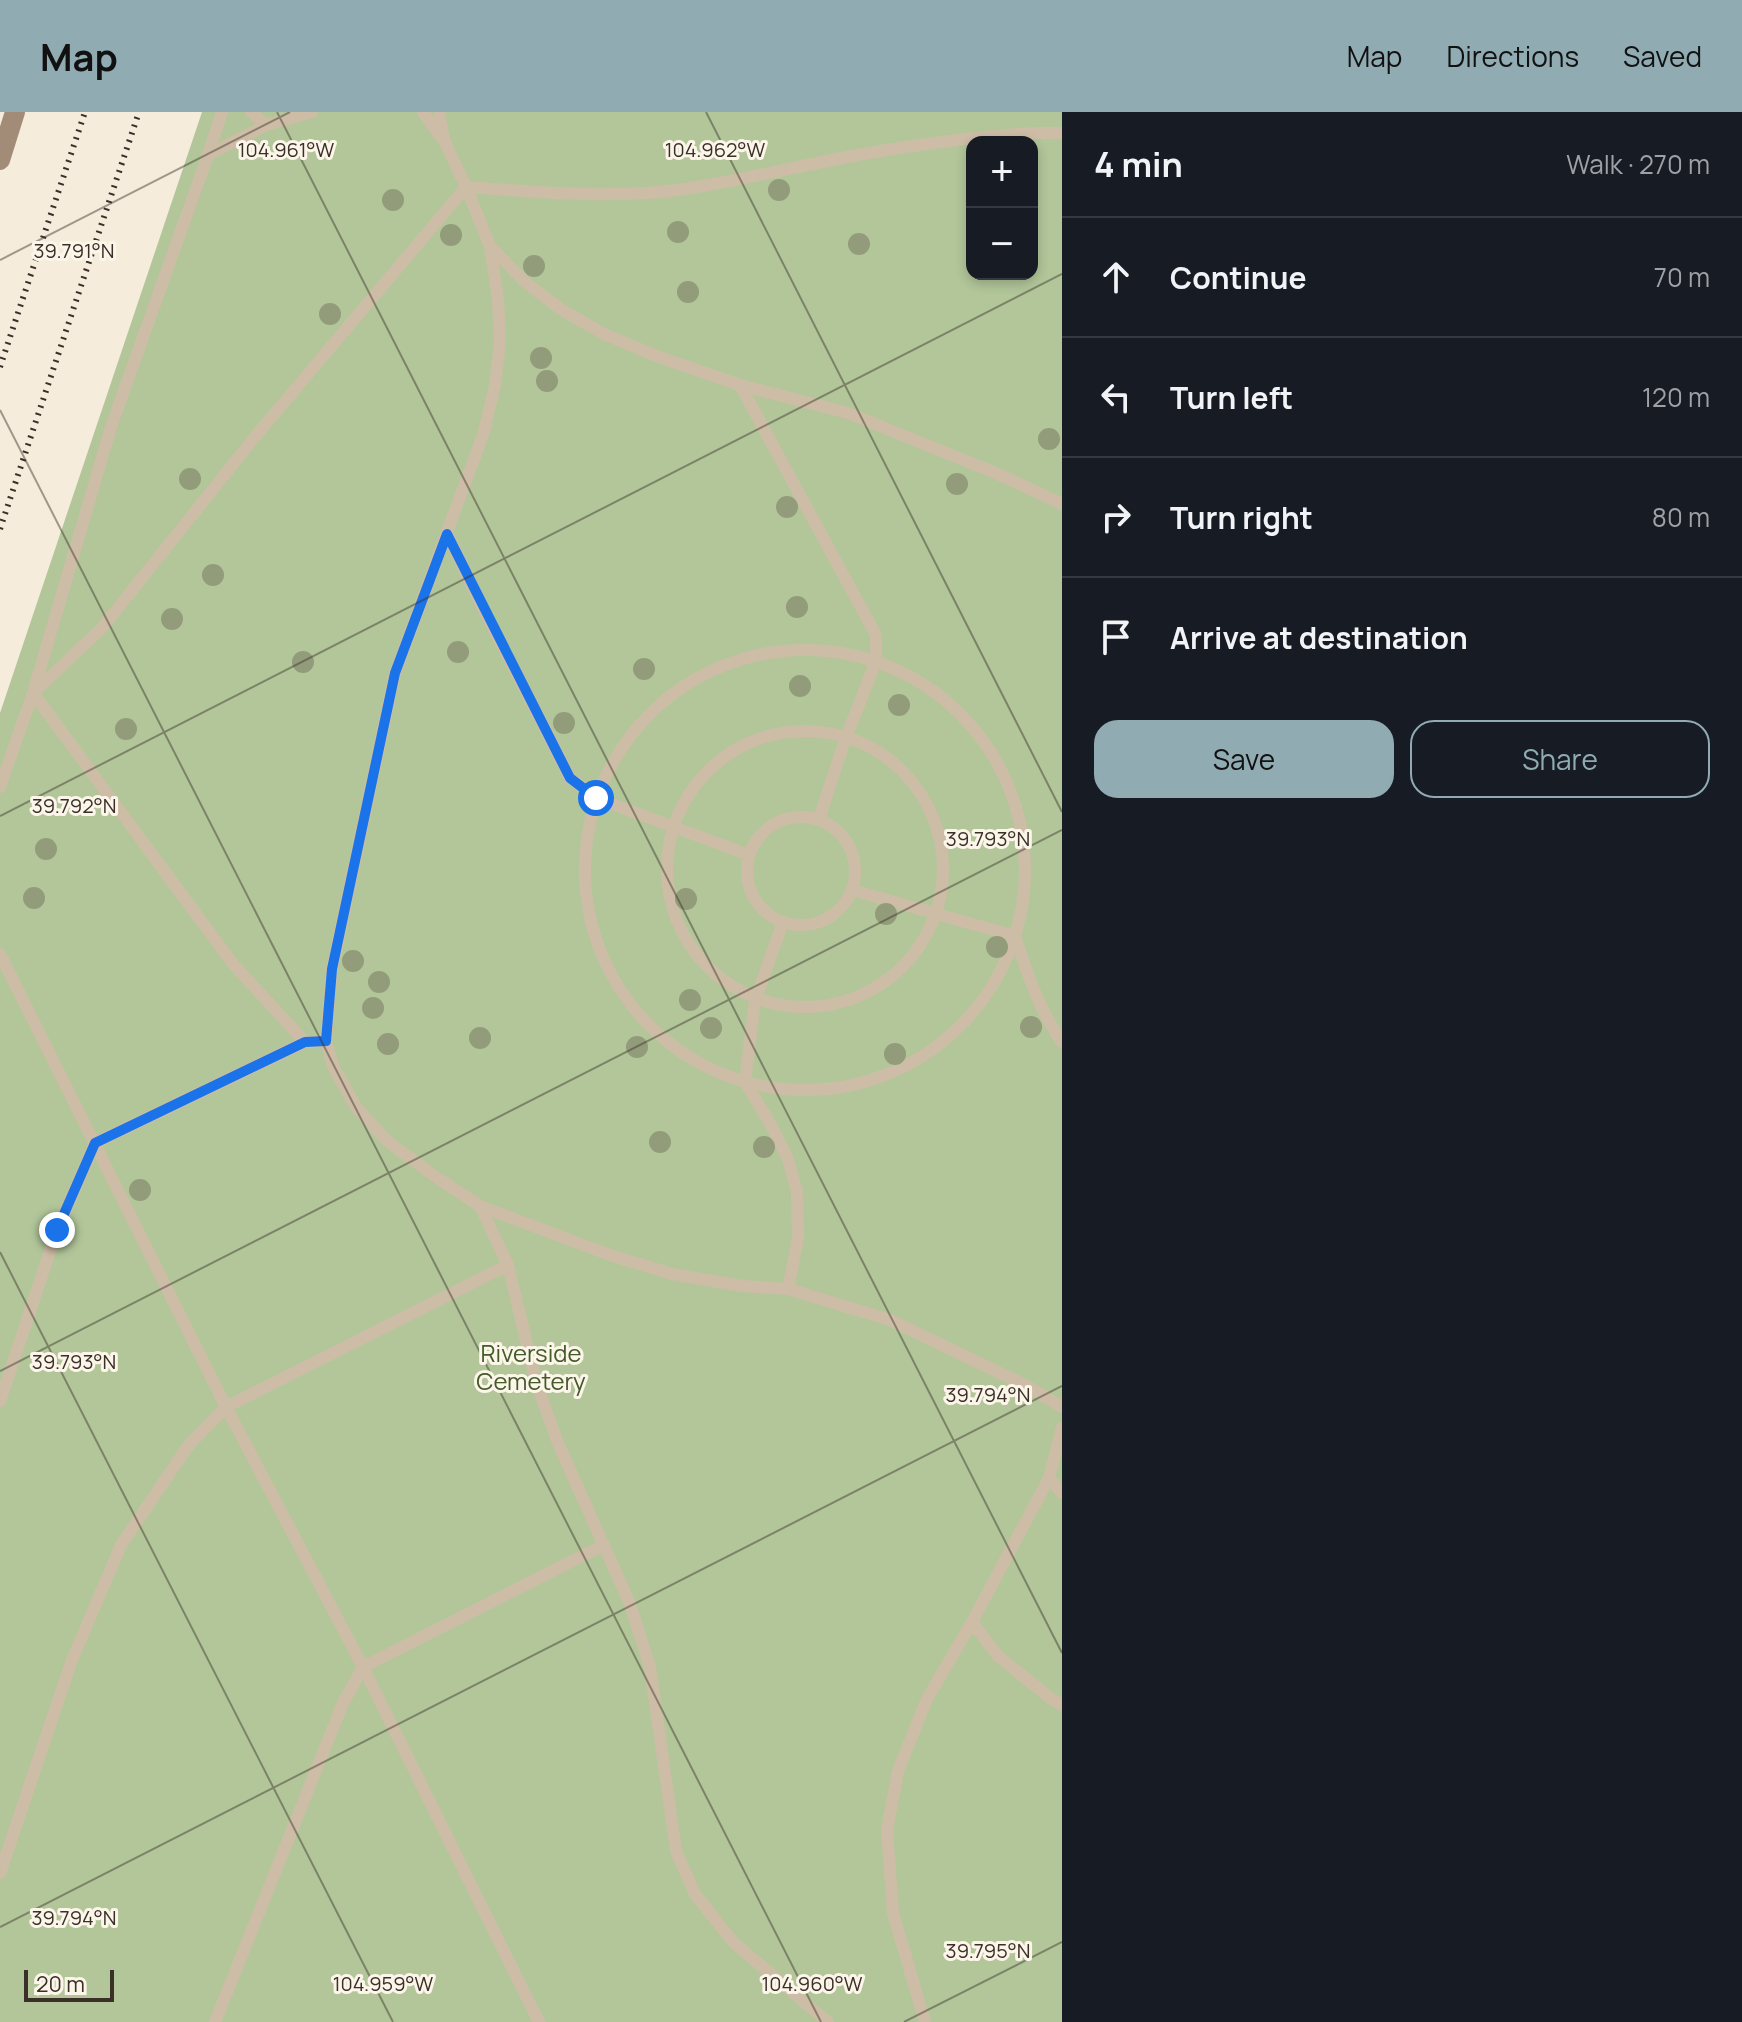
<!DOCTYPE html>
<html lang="en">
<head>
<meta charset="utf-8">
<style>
	:root { --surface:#171b24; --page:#242831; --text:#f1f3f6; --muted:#9ea1a6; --line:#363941; --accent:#90abb2 }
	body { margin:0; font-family:Manrope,sans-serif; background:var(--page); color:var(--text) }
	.controls { position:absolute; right:24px; top:24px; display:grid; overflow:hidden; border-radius:16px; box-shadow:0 4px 12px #0003 }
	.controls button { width:72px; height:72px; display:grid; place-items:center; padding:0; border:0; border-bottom:2px solid var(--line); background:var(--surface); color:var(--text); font:40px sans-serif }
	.scale { position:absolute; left:24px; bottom:20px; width:90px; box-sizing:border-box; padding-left:8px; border:4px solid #3a3028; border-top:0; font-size:22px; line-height:28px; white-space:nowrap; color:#3a3028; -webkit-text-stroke:6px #fcf5e9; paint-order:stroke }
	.stop { position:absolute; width:24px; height:24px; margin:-18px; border:6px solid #1a73e8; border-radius:50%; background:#fff }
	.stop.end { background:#1a73e8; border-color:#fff; box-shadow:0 2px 8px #0008 }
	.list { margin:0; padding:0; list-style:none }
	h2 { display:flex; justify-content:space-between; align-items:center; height:104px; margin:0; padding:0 32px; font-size:34px }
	h2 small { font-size:26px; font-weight:400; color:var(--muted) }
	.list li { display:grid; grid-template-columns:52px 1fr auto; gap:24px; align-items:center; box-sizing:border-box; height:120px; padding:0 32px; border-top:2px solid var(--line) }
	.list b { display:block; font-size:30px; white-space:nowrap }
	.list em { font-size:26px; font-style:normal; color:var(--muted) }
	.actions { display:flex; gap:16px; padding:24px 32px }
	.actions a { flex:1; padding:18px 0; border:2px solid var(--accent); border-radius:24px; text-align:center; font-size:28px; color:var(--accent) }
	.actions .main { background:var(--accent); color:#111 }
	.icon { flex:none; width:44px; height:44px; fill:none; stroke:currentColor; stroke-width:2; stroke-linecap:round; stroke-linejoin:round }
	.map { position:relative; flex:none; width:1062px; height:1910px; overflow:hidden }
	header { display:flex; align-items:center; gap:48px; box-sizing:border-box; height:112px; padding:0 40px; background:var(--accent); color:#111 }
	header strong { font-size:38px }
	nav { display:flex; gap:44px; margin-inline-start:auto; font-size:28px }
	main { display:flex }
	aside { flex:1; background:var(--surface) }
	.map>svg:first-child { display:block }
</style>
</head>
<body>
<header>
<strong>Map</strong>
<nav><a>Map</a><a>Directions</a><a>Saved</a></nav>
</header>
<main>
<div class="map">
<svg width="1062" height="1910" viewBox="0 0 1062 1910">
	<rect width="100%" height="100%" fill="#f5ecdc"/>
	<!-- green -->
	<path fill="#b2c69a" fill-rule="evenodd" d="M 202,0 L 1062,0 L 1062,1910 L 0,1910 L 0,601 ZM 972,30 L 1032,30 L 1032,162 L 972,162 Z"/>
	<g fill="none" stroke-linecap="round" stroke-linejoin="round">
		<!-- lane -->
		<g stroke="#cebda6" stroke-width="12">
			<path d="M 251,0 L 266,13"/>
			<path d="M 423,0 L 442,27"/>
			<path d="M 439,0 L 444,28 L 466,75 C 536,80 608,87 678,78 C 742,69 805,52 869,41 C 901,35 933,31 965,27 C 997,23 1030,20 1062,21"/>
			<path d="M 208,43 L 266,13 L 312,0"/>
			<path d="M 490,134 L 525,170 L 562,198 L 604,222 L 659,245 L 740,273 L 848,301 L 998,362 L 1062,392"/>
			<path d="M 740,273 L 876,523 L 876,549 L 845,628 L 819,707"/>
			<path d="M 447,422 L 484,498 L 570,666 L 596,686 L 749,743"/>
			<circle cx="805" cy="758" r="220"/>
			<circle cx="805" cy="757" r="138"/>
			<path d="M 0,675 L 33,581 L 111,315 L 208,43 L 222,0"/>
			<circle cx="801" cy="759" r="54"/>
			<path d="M 852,778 L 1015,824 C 1027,860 1039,898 1062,930"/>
			<path d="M 783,810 L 755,889 L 745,970 L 771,1013 L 788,1047 L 797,1080 L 798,1126 L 788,1177"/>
			<path d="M 0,842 L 226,1295 L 363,1555 L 539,1910"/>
			<path d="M 305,930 L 233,852 L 33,581 L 101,517 L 254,326 L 466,75 L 490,134 L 498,187 L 500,230 L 495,273 L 484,320 L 395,561 L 332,857 L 326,929 L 333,954 L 356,995 L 387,1029 L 436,1065 L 480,1094 L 610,1143 L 672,1162 L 742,1174 L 788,1177 L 890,1208 L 1025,1273 L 1062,1295"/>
			<path d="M 480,1094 L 508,1153 L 536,1270 L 558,1331 L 630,1492 L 650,1555 L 676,1739 L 695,1782 L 733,1830 L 828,1910"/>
			<path d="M 0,1289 L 57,1118 L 95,1031 L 305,930 L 326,929"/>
			<path d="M 1049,1366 L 1062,1381"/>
			<path d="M 972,1510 L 998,1544 L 1050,1586 L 1062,1593"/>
			<path d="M 0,1761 L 72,1548 L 121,1433 L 188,1334 L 226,1295 L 508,1153"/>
			<path d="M 215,1910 L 343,1591 L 363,1555 L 604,1433"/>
			<path d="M 925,1910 L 893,1801 L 887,1718 L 898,1659 L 927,1587 L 972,1510 L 1049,1366 L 1062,1316"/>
		</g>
		<!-- secondary -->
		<path stroke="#a38c77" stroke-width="20" d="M 0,48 L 15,0"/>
		<!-- rail -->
		<g stroke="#3a3028" stroke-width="6" stroke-dasharray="2 6" stroke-linecap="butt">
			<path d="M 0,255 L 85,0"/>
			<path d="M 0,417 L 139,0"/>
		</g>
	</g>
	<!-- trees -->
	<g fill="#939c7a">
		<circle cx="779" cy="78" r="11"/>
		<circle cx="393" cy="88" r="11"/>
		<circle cx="678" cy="120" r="11"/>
		<circle cx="451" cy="123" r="11"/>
		<circle cx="859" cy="132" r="11"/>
		<circle cx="534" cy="154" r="11"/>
		<circle cx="688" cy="180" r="11"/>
		<circle cx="330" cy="202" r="11"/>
		<circle cx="541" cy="246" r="11"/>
		<circle cx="547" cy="269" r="11"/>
		<circle cx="1049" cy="327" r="11"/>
		<circle cx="190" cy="367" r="11"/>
		<circle cx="957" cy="372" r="11"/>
		<circle cx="787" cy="395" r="11"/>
		<circle cx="213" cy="463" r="11"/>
		<circle cx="797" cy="495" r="11"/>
		<circle cx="172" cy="507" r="11"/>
		<circle cx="458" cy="540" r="11"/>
		<circle cx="303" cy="550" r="11"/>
		<circle cx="644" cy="557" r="11"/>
		<circle cx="800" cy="574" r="11"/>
		<circle cx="899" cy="593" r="11"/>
		<circle cx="564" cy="611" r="11"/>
		<circle cx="126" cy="617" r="11"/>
		<circle cx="46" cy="737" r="11"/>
		<circle cx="34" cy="786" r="11"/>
		<circle cx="686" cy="787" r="11"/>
		<circle cx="886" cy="802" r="11"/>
		<circle cx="997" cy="835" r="11"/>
		<circle cx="353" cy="849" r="11"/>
		<circle cx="379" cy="870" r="11"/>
		<circle cx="690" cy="888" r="11"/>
		<circle cx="373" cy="896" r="11"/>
		<circle cx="1031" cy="915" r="11"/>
		<circle cx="711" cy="916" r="11"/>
		<circle cx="480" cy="926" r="11"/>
		<circle cx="388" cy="932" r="11"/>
		<circle cx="637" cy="935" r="11"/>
		<circle cx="895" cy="942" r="11"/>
		<circle cx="660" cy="1030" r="11"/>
		<circle cx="764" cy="1035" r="11"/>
		<circle cx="140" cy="1078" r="11"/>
	</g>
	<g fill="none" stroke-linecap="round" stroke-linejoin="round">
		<!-- route -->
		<path stroke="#1a73e8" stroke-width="10" d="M 57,1118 L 95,1031 L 305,930 L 326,929 L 332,857 L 395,561 L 447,422 L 570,666 L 596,686"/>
	</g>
	<!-- ticks -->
	<path fill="none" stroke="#3a3028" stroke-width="2" stroke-opacity="0.45" d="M 277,0 L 1062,1541M 706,0 L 1062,700M 0,148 L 290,0M 0,298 L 821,1910M 0,704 L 1062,162M 0,1140 L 393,1910M 0,1259 L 1062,718M 0,1815 L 1062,1274M 904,1910 L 1062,1830"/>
	<g text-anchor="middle" stroke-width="6" stroke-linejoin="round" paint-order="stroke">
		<!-- park labels -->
		<g font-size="24" fill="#435b29" stroke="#fcf5e9">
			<text x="531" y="1250">Riverside<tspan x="531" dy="28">Cemetery</tspan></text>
		</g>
	</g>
	<g font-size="20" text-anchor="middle" fill="#3a3028" stroke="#fcf5e9" stroke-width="6" stroke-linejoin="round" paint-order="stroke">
		<text x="286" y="45">104.961°W</text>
		<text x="715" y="45">104.962°W</text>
		<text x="74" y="146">39.791°N</text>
		<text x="74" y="701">39.792°N</text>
		<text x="988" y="734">39.793°N</text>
		<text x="74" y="1257">39.793°N</text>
		<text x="988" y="1290">39.794°N</text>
		<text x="74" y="1813">39.794°N</text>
		<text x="988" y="1846">39.795°N</text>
		<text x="383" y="1879">104.959°W</text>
		<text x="812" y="1879">104.960°W</text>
	</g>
</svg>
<div class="controls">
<button>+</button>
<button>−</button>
</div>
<div class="scale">20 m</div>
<div class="stop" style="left:596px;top:686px"></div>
<div class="stop end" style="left:57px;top:1118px"></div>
</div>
<aside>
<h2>4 min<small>Walk · 270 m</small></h2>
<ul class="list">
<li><svg class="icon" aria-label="ahead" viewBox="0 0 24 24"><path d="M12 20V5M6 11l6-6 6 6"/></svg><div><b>Continue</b></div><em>70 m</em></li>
<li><svg class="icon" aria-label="left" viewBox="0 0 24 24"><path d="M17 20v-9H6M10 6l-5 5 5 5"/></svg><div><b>Turn left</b></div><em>120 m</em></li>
<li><svg class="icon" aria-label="right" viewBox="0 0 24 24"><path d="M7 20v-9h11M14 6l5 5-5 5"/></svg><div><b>Turn right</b></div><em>80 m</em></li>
<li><svg class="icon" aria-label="arrive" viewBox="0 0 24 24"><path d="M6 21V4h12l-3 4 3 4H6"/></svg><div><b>Arrive at destination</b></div></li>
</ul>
<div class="actions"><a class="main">Save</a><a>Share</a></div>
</aside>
</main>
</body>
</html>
